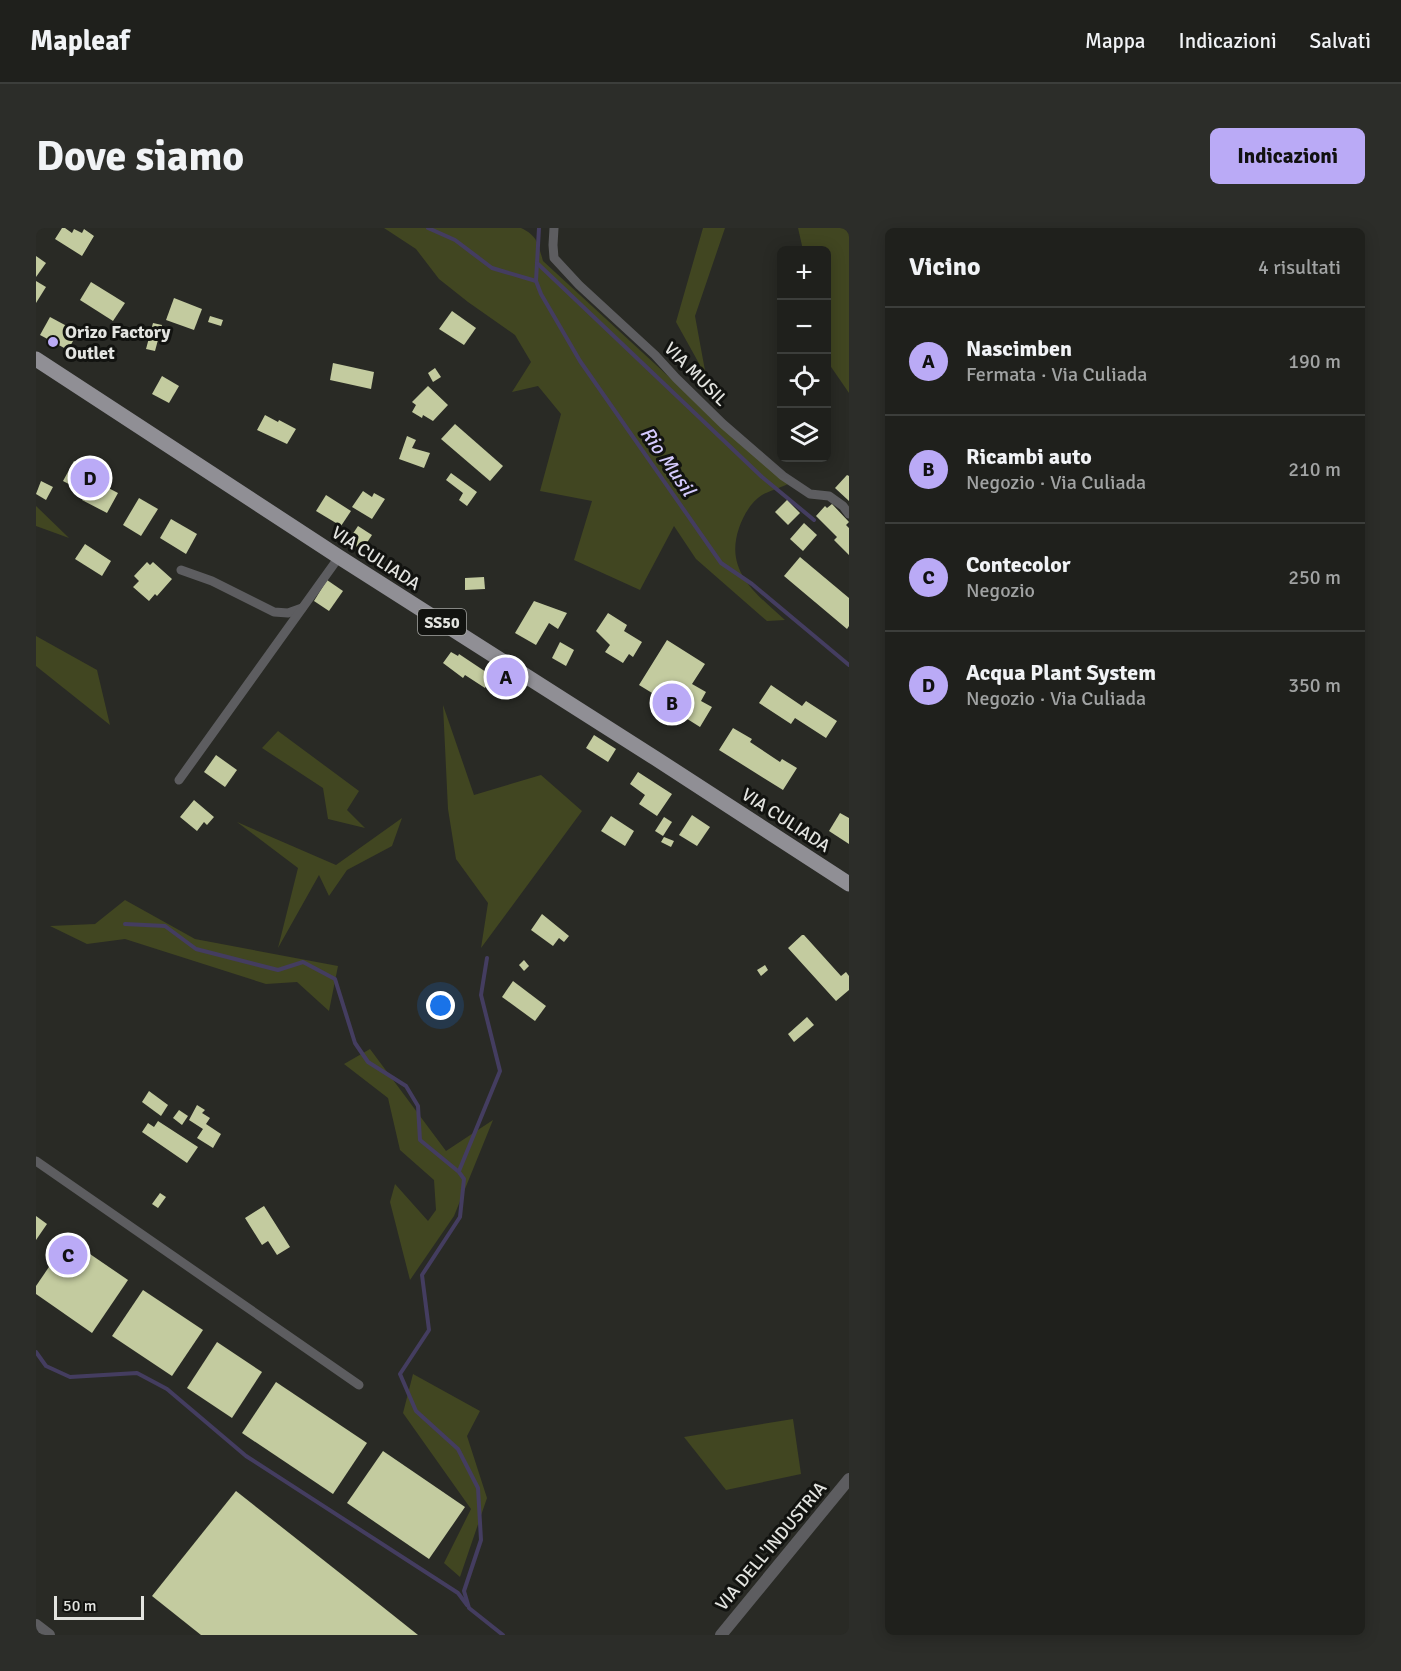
<!DOCTYPE html>
<html lang="it">
<head>
<meta charset="utf-8">
<style>
	:root { --surface:#1f201c; --page:#2c2d29; --text:#f1f3f6; --muted:#a1a3a3; --line:#3c3e3b; --accent:#baaaf6 }
	body { margin:0; font-family:Signika,sans-serif; background:var(--page); color:var(--text) }
	.controls { position:absolute; right:18px; top:18px; display:grid; overflow:hidden; border-radius:9px; box-shadow:0 3px 15px #0003 }
	.controls button { width:54px; height:54px; display:grid; place-items:center; padding:0; border:0; border-bottom:2px solid var(--line); background:var(--surface); color:var(--text); font:30px sans-serif }
	.scale { position:absolute; left:18px; bottom:15px; width:90px; box-sizing:border-box; padding-left:6px; border:3px solid #e3e4e0; border-top:0; font-size:16px; line-height:21px; white-space:nowrap; color:#e3e4e0; -webkit-text-stroke:4px #121310; paint-order:stroke }
	.you { position:absolute; left:405px; top:778px; width:21px; height:21px; margin:-15px; border:4px solid #fff; border-radius:50%; background:#1a73e8; box-shadow:0 0 0 9px #1a73e833 }
	.badge { display:grid; place-items:center; width:39px; height:39px; border-radius:50%; background:var(--accent); color:#111; font-size:20px; font-weight:700 }
	.pin { position:absolute; translate:-50% -50%; border:3px solid #fff; box-shadow:0 2px 6px #0006 }
	.list { margin:0; padding:0; list-style:none }
	h2 { display:flex; justify-content:space-between; align-items:center; height:78px; margin:0; padding:0 24px; font-size:26px }
	h2 small { font-size:20px; font-weight:400; color:var(--muted) }
	.list li { display:grid; grid-template-columns:39px 1fr auto; gap:18px; align-items:center; box-sizing:border-box; height:108px; padding:0 24px; border-top:2px solid var(--line) }
	.list b { display:block; font-size:22px; white-space:nowrap }
	.list p { margin:0; font-size:20px; white-space:nowrap; color:var(--muted) }
	.list em { font-size:20px; font-style:normal; color:var(--muted) }
	.icon { flex:none; width:33px; height:33px; fill:none; stroke:currentColor; stroke-width:2; stroke-linecap:round; stroke-linejoin:round }
	.map { position:relative; flex:none; width:813px; height:1407px; overflow:hidden; border-radius:9px }
	header { display:flex; align-items:center; gap:36px; box-sizing:border-box; height:84px; padding:0 30px; background:var(--surface); border-bottom:2px solid var(--line) }
	header strong { font-size:28px }
	nav { display:flex; gap:33px; margin-inline-start:auto; font-size:21px }
	.intro { display:flex; align-items:center; justify-content:space-between; box-sizing:border-box; height:144px; padding:0 36px }
	h1 { margin:0; font-size:42px }
	.button { padding:15px 27px; border-radius:9px; background:var(--accent); color:#111; font-size:21px; font-weight:700 }
	main { display:flex; gap:36px; padding:0 36px }
	aside { flex:1; background:var(--surface); border-radius:9px; box-shadow:0 3px 15px #0003 }
	.map>svg:first-child { display:block }
</style>
</head>
<body>
<header>
<strong>Mapleaf</strong>
<nav><a>Mappa</a><a>Indicazioni</a><a>Salvati</a></nav>
</header>
<div class="intro"><h1>Dove siamo</h1><a class="button">Indicazioni</a></div>
<main>
<div class="map">
<svg width="813" height="1407" viewBox="0 0 813 1407">
	<rect width="100%" height="100%" fill="#292a25"/>
	<!-- green -->
	<g fill="#414621">
		<path d="M 348,0 L 485,0 C 502,8 502,16 507,33 L 706,216 L 752,256 C 744,260 733,263 726,267 C 715,274 707,288 703,300 C 688,344 721,366 749,392 L 731,393 L 660,331 L 638,298 L 604,362 L 538,332 L 556,273 L 504,263 L 525,186 L 502,158 L 476,164 L 495,134 L 479,107 L 432,74 L 403,51 L 380,21 Z"/>
		<path d="M 667,0 L 689,0 L 659,88 L 670,148 L 640,94 Z"/>
		<path d="M 762,0 L 813,0 L 813,165 L 791,133 L 790,22 L 767,22 Z"/>
		<path d="M 0,278 L 33,310 L 0,298 Z"/>
		<path d="M 0,408 L 61,442 L 74,497 L 0,438 Z"/>
		<path d="M 407,477 L 438,567 L 505,547 L 546,583 L 445,720 L 452,675 L 420,631 L 412,581 Z"/>
		<path d="M 242,503 L 323,563 L 311,582 L 329,600 L 292,591 L 287,560 L 226,520 Z"/>
		<path d="M 366,590 L 356,618 L 311,642 L 293,668 L 283,647 L 242,720 L 262,640 L 201,594 L 300,637 Z"/>
		<path d="M 89,672 L 159,711 L 302,738 L 293,783 L 261,754 L 230,756 L 89,711 L 51,716 L 14,698 L 59,696 Z"/>
		<path d="M 334,821 L 410,923 L 457,892 L 418,988 L 374,1052 L 354,974 L 359,956 L 392,993 L 400,982 L 398,952 L 364,922 L 352,870 L 308,836 Z"/>
		<path d="M 377,1146 L 444,1183 L 431,1208 L 451,1270 L 424,1349 L 408,1335 L 435,1281 L 367,1185 Z"/>
		<path d="M 757,1191 L 765,1246 L 690,1262 L 648,1209 Z"/>
	</g>
	<g fill="none" stroke-linecap="round" stroke-linejoin="round">
		<!-- stream -->
		<g stroke="#443d60" stroke-width="4">
			<path d="M 392,0 L 419,12 L 456,40 L 500,53"/>
			<path d="M 503,0 L 500,53 L 505,66 L 544,133 L 685,335 L 716,356 L 813,437"/>
			<path d="M 501,35 L 726,249 L 778,292"/>
			<path d="M 89,696 L 129,698 L 160,721 L 242,742 L 267,734 L 299,751 L 319,815 L 332,834 L 370,858 L 382,878 L 384,912 L 423,944 L 428,951 L 424,989 L 386,1047 L 393,1102 L 364,1146 L 380,1183 L 422,1221 L 442,1260 L 445,1312 L 428,1363 L 433,1380 L 467,1407"/>
			<path d="M 423,943 L 464,843 L 445,767 L 451,730"/>
			<path d="M 0,1124 L 10,1138 L 34,1149 L 101,1145 L 131,1161 L 210,1228 L 422,1365 L 431,1377"/>
		</g>
	</g>
	<!-- building -->
	<g fill="#c3cb9f">
		<path d="M 26,0 L 29,0 L 36,5 L 38,1 L 46,5 L 48,1 L 58,8 L 46,28 L 19,11 Z"/>
		<path d="M 0,28 L 10,35 L 0,49 Z"/>
		<path d="M 0,53 L 10,59 L 0,75 Z"/>
		<path d="M 55,54 L 89,75 L 77,93 L 44,72 Z"/>
		<path d="M 138,70 L 166,81 L 158,102 L 130,92 Z"/>
		<path d="M 416,83 L 440,100 L 428,117 L 403,101 Z"/>
		<path d="M 174,88 L 187,92 L 185,98 L 172,94 Z"/>
		<path d="M 14,89 L 42,104 L 32,122 L 4,107 Z"/>
		<path d="M 117,95 L 126,97 L 119,123 L 110,121 Z"/>
		<path d="M 297,135 L 338,144 L 335,161 L 294,152 Z"/>
		<path d="M 399,140 L 405,149 L 397,154 L 392,145 Z"/>
		<path d="M 126,148 L 143,158 L 133,175 L 116,166 Z"/>
		<path d="M 392,158 L 412,177 L 397,193 L 387,187 L 386,190 L 376,184 L 380,177 L 376,174 Z"/>
		<path d="M 229,187 L 242,194 L 243,192 L 260,201 L 251,216 L 221,202 Z"/>
		<path d="M 419,196 L 467,238 L 454,253 L 405,211 Z"/>
		<path d="M 371,208 L 380,212 L 376,220 L 394,225 L 388,240 L 363,231 Z"/>
		<path d="M 38,233 L 64,247 L 61,254 L 82,265 L 71,285 L 46,272 L 50,265 L 27,253 Z"/>
		<path d="M 415,245 L 441,264 L 431,278 L 423,272 L 427,265 L 410,252 Z"/>
		<path d="M 811,247 L 813,248 L 813,273 L 799,260 Z"/>
		<path d="M 5,253 L 17,259 L 10,272 L 0,266 Z"/>
		<path d="M 327,263 L 336,269 L 338,265 L 349,271 L 336,291 L 316,279 Z"/>
		<path d="M 290,267 L 315,283 L 305,298 L 280,283 Z"/>
		<path d="M 103,270 L 122,281 L 105,308 L 87,297 Z"/>
		<path d="M 751,272 L 764,285 L 752,297 L 739,284 Z"/>
		<path d="M 796,276 L 813,294 L 810,297 L 813,300 L 813,327 L 798,312 L 801,309 L 780,288 L 789,278 L 791,280 Z"/>
		<path d="M 135,291 L 161,306 L 150,326 L 124,310 Z"/>
		<path d="M 768,295 L 781,307 L 767,323 L 754,311 Z"/>
		<path d="M 322,298 L 336,307 L 326,322 L 312,313 Z"/>
		<path d="M 49,316 L 75,333 L 66,348 L 39,331 Z"/>
		<path d="M 764,329 L 813,370 L 813,398 L 811,401 L 748,348 Z"/>
		<path d="M 111,334 L 114,337 L 117,334 L 136,351 L 121,368 L 119,366 L 113,373 L 97,359 L 103,353 L 98,348 Z"/>
		<path d="M 448,349 L 449,361 L 429,362 L 429,350 Z"/>
		<path d="M 291,352 L 307,363 L 293,383 L 278,373 Z"/>
		<path d="M 498,373 L 531,385 L 522,401 L 513,395 L 500,417 L 479,405 Z"/>
		<path d="M 572,385 L 591,397 L 588,403 L 606,414 L 597,429 L 593,426 L 587,435 L 569,424 L 574,417 L 560,403 Z"/>
		<path d="M 631,412 L 669,436 L 656,456 L 670,464 L 665,473 L 676,479 L 664,499 L 637,482 L 639,479 L 603,457 Z"/>
		<path d="M 524,414 L 538,422 L 530,438 L 516,430 Z"/>
		<path d="M 415,424 L 422,428 L 423,426 L 456,448 L 449,460 L 429,447 L 427,450 L 407,435 Z"/>
		<path d="M 735,457 L 766,478 L 770,473 L 801,493 L 790,510 L 759,490 L 755,496 L 723,475 Z"/>
		<path d="M 697,500 L 716,511 L 714,514 L 744,534 L 746,531 L 761,540 L 747,562 L 683,522 Z"/>
		<path d="M 558,507 L 580,521 L 572,534 L 550,520 Z"/>
		<path d="M 180,527 L 201,542 L 189,559 L 168,544 Z"/>
		<path d="M 602,544 L 636,566 L 621,588 L 603,576 L 609,567 L 594,556 Z"/>
		<path d="M 158,572 L 178,589 L 171,597 L 168,594 L 161,603 L 144,589 Z"/>
		<path d="M 804,585 L 813,590 L 813,616 L 793,603 Z"/>
		<path d="M 656,587 L 674,599 L 661,618 L 643,607 Z"/>
		<path d="M 575,588 L 598,603 L 589,618 L 565,603 Z"/>
		<path d="M 628,589 L 636,594 L 627,608 L 619,603 Z"/>
		<path d="M 628,609 L 638,613 L 635,619 L 625,614 Z"/>
		<path d="M 506,686 L 533,708 L 528,714 L 523,710 L 517,718 L 495,702 Z"/>
		<path d="M 766,707 L 768,707 L 805,748 L 810,744 L 813,748 L 813,762 L 800,773 L 752,720 Z"/>
		<path d="M 488,732 L 493,738 L 488,743 L 483,737 Z"/>
		<path d="M 729,737 L 732,742 L 725,748 L 721,742 Z"/>
		<path d="M 477,753 L 510,778 L 499,793 L 466,769 Z"/>
		<path d="M 771,789 L 778,797 L 758,814 L 752,806 Z"/>
		<path d="M 113,863 L 132,877 L 125,888 L 106,874 Z"/>
		<path d="M 161,877 L 169,882 L 166,885 L 174,890 L 170,896 L 185,906 L 177,920 L 161,910 L 167,901 L 153,892 Z"/>
		<path d="M 143,882 L 152,888 L 146,897 L 137,890 Z"/>
		<path d="M 122,893 L 162,919 L 151,935 L 106,904 L 112,895 L 118,899 Z"/>
		<path d="M 124,965 L 130,969 L 122,980 L 116,976 Z"/>
		<path d="M 228,978 L 254,1019 L 241,1027 L 232,1013 L 226,1017 L 209,990 Z"/>
		<path d="M 0,988 L 11,996 L 0,1012 Z"/>
		<path d="M 32,1011 L 92,1052 L 56,1105 L 0,1066 L 0,1058 Z"/>
		<path d="M 107,1062 L 167,1102 L 136,1148 L 76,1108 Z"/>
		<path d="M 181,1114 L 226,1144 L 196,1190 L 151,1160 Z"/>
		<path d="M 240,1154 L 331,1215 L 297,1266 L 206,1205 Z"/>
		<path d="M 347,1223 L 429,1279 L 393,1331 L 311,1275 Z"/>
		<path d="M 200,1263 L 338,1372 L 382,1407 L 165,1407 L 116,1368 Z"/>
	</g>
	<g fill="none" stroke-linecap="round" stroke-linejoin="round">
		<!-- minor -->
		<g stroke="#5d5d60" stroke-width="9">
			<path d="M 518,0 L 517,17 L 518,30 L 543,57 L 619,127 L 640,150 L 687,196 L 747,248 L 774,266 L 793,268 L 807,278 L 813,286"/>
			<path d="M 145,342 L 176,353 L 238,384 L 252,385 L 266,380"/>
			<path d="M 143,552 L 303,329"/>
			<path d="M 0,933 L 323,1157"/>
		</g>
		<!-- tertiary -->
		<g stroke="#5d5d60" stroke-width="12">
			<path d="M 0,1397 L 13,1407"/>
			<path d="M 685,1407 L 813,1251"/>
		</g>
		<!-- primary -->
		<path stroke="#908f95" stroke-width="15" d="M 0,131 L 303,329 L 619,530 L 813,656"/>
	</g>
	<!-- markers -->
	<circle fill="#baaaf6" stroke="#121310" stroke-width="2" cx="17" cy="114" r="6"/>
	<g text-anchor="middle" stroke-width="6" stroke-linejoin="round" paint-order="stroke">
		<!-- shield labels -->
		<rect fill="#121310" stroke="#a4a5a2" stroke-width="1.5" x="382" y="381" width="48" height="26" rx="4.5"/>
		<g font-size="16" font-weight="bold" fill="#e3e4e0">
			<text x="406" y="400">SS50</text>
		</g>
		<!-- poi labels -->
		<g font-size="18" font-weight="bold" fill="#e3e4e0" stroke="#121310" text-anchor="start">
			<text x="29" y="110">Orizo Factory<tspan x="29" dy="21">Outlet</tspan></text>
		</g>
		<!-- street labels -->
		<g font-size="18" fill="#e3e4e0" stroke="#121310">
			<text transform="translate(660 146) rotate(45)" y="6">VIA MUSIL</text>
			<text transform="translate(340 330) rotate(33)" y="6">VIA CULIADA</text>
			<text transform="translate(750 592) rotate(33)" y="6">VIA CULIADA</text>
			<text transform="translate(735 1318) rotate(-50)" y="6">VIA DELL'INDUSTRIA</text>
		</g>
		<!-- water labels -->
		<g font-size="20" font-style="italic" fill="#d4cafe" stroke="#121310">
			<text transform="translate(632 233) rotate(55)" y="7">Rio Musil</text>
		</g>
	</g>
</svg>
<div class="controls">
<button>+</button>
<button>−</button>
<button><svg class="icon" aria-label="locate" viewBox="0 0 24 24"><circle cx="12" cy="12" r="6"/><path d="M12 2v4M12 18v4M2 12h4M18 12h4"/></svg></button>
<button><svg class="icon" aria-label="layers" viewBox="0 0 24 24"><path d="M12 4l9 5-9 5-9-5zM3 14l9 5 9-5"/></svg></button>
</div>
<div class="scale">50 m</div>
<div class="you"></div>
<div class="pin badge" style="left:470px;top:449px">A</div>
<div class="pin badge" style="left:636px;top:475px">B</div>
<div class="pin badge" style="left:32px;top:1027px">C</div>
<div class="pin badge" style="left:54px;top:250px">D</div>
</div>
<aside>
<h2>Vicino<small>4 risultati</small></h2>
<ul class="list">
<li><span class="badge">A</span><div><b>Nascimben</b><p>Fermata · Via Culiada</p></div><em>190 m</em></li>
<li><span class="badge">B</span><div><b>Ricambi auto</b><p>Negozio · Via Culiada</p></div><em>210 m</em></li>
<li><span class="badge">C</span><div><b>Contecolor</b><p>Negozio</p></div><em>250 m</em></li>
<li><span class="badge">D</span><div><b>Acqua Plant System</b><p>Negozio · Via Culiada</p></div><em>350 m</em></li>
</ul>
</aside>
</main>
</body>
</html>
